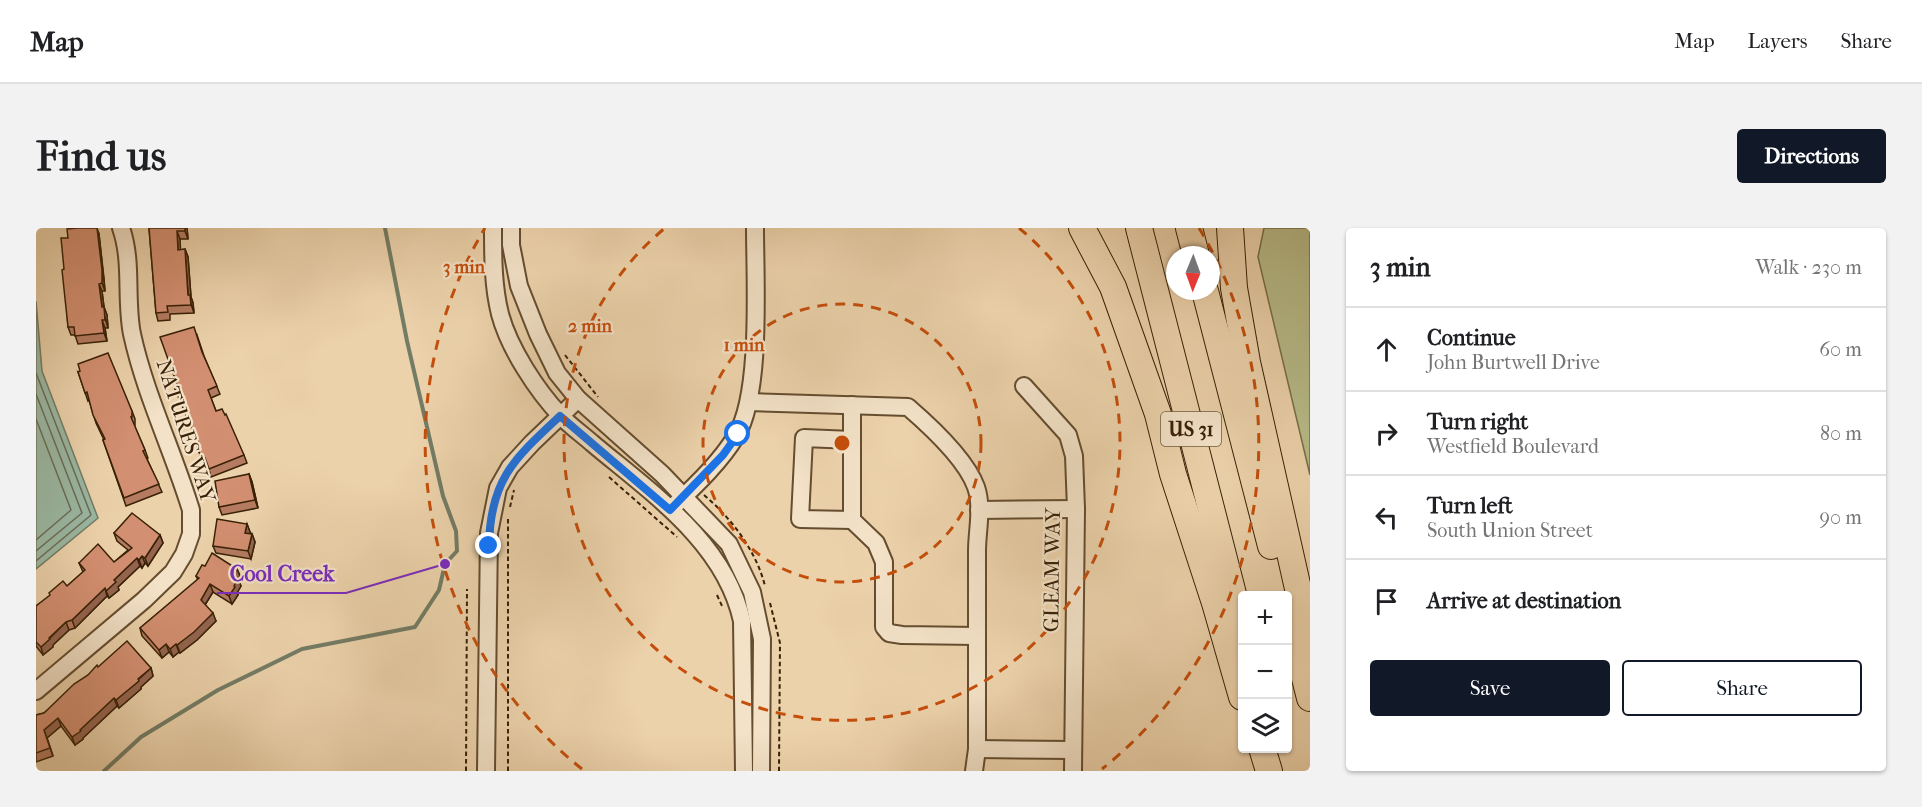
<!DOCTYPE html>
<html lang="en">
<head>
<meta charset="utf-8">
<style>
	:root { --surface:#fff; --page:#f2f2f2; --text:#202124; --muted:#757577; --line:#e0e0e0; --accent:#111827 }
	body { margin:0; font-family:"IM FELL French Canon",serif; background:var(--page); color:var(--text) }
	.controls { position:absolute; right:18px; bottom:18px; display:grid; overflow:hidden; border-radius:6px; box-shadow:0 2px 4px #0004 }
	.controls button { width:54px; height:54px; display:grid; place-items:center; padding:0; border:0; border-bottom:2px solid var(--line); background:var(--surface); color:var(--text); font:30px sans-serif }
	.compass { position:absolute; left:1130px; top:18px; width:54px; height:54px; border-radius:50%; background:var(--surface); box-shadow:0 2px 4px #0004; rotate:181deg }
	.stop { position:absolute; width:18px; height:18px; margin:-14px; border:4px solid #1a73e8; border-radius:50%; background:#fff }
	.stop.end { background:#1a73e8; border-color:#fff; box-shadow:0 2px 6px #0008 }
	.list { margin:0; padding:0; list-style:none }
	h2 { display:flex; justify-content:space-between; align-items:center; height:78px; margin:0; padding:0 24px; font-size:26px }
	h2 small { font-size:20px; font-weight:400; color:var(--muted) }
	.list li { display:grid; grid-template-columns:39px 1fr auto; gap:18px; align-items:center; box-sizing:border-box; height:84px; padding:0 24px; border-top:2px solid var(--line) }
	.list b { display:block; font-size:22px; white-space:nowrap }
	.list p { margin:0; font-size:20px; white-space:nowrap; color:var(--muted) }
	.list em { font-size:20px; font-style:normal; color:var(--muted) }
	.actions { display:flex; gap:12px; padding:18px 24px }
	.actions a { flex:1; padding:14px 0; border:2px solid var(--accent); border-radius:6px; text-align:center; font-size:21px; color:var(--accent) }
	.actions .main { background:var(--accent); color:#fff }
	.icon { flex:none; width:33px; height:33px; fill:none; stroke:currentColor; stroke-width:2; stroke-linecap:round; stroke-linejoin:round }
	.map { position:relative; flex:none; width:1274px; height:543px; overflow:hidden; border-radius:6px }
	header { display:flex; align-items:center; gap:36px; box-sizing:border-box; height:84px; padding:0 30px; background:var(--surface); border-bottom:2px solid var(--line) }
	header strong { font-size:28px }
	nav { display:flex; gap:33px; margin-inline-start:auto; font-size:21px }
	.intro { display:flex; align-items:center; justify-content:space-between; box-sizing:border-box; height:144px; padding:0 36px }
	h1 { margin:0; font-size:42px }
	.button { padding:15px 27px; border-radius:6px; background:var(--accent); color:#fff; font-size:21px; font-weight:700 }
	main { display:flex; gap:36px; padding:0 36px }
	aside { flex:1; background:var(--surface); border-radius:6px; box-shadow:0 2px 4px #0004 }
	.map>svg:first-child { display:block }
</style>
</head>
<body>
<header>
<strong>Map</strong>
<nav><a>Map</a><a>Layers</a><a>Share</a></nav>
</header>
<div class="intro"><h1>Find us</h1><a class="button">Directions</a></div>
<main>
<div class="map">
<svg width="1274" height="543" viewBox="0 0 1274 543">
	<rect width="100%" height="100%" fill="#ecd2ab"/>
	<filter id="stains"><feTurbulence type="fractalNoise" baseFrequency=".00333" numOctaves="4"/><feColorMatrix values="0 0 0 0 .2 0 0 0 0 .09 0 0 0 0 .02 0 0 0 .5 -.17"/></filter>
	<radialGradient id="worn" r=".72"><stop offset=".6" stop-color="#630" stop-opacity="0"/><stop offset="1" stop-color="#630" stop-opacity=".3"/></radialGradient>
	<!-- green -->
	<path fill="#b7bc89" stroke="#786e48" stroke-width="1.5" d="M 1228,0 L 1274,0 L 1274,247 L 1222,29 Z"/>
	<!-- water -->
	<path fill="#9ab8a4" stroke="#737c65" stroke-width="1.5" d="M 0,73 L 6,143 L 62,290 L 0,341 Z"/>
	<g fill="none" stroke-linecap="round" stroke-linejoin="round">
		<!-- shore -->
		<g stroke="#696c55" stroke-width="1.5">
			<path d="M 0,145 L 55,287 L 0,333"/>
			<path d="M 0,166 L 46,285 L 0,323"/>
			<path d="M 0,191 L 35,282 L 0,312"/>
		</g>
		<!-- stream -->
		<path stroke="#737c65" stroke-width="4" d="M 68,543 L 105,509 L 182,462 L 266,421 L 379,399 L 403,362 L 409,336 L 421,323 L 420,303 L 407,268 L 371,113 L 349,0"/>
		<!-- minor casing -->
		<g stroke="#654d2f" stroke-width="20">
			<g id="minor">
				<path d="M 457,0 C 457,29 457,58 464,86 C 473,120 501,163 525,188 C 534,198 546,206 556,215 C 614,264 689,314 706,393 L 708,543"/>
				<path d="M 475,0 L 475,17 L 483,58 L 502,106 L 521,145 L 542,171 L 626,246 L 693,316 L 716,364 L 726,411 L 725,543"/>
				<path d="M 988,158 L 1032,207 L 1038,228 L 1040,281 L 1037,543"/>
				<path d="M 713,174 L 872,179 C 894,198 930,231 940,259 C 947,279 941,303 941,323 C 941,389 941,455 941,521 L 938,543"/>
				<path d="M 816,177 L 816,292 L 840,315 L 848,334 L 848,399 L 853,405 L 866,407 L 941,408"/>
				<path d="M 640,276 C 661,256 685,233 700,208 C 726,166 719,52 719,0"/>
				<path d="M 943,282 L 1040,281"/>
				<path d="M 816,292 L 764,291 L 768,210 L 816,212"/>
				<path d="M 0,463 L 108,372 L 137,344 L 148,326 L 155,306 L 155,282 C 137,223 109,166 96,106 C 89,71 97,34 85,0"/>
				<path d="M 941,521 L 1036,522"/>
				<path d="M 450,543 L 453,305 L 462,260 L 474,239 L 496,215 L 542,171"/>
			</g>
		</g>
		<!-- highway casing -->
		<g stroke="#382106" stroke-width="28">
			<g id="highway">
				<path d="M 1046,0 L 1077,59 L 1122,186 L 1137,246 L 1179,375 L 1206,469"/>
				<path d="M 1103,0 L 1206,401"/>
				<path d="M 1153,0 L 1160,27"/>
				<path d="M 1194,0 L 1198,60 L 1211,134 L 1274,414"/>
				<path d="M 1169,63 L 1235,318"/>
				<path d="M 1255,395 L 1274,470"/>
				<path d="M 1226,520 L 1233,543"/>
			</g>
		</g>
		<!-- path -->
		<g stroke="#382106" stroke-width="2" stroke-dasharray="4.5 3" stroke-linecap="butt">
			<path d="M 529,127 L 562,169"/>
			<path d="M 573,249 L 641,309"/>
			<path d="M 668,267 C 695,290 720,322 729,358"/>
			<path d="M 474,279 L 478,262"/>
			<path d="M 681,367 L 686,378"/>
			<path d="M 734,375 L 744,415 L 743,543"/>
			<path d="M 430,543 L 431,361"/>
			<path d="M 472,543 L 472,288"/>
		</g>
		<!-- minor -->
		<use href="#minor" stroke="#f3e2c8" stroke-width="16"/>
		<!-- highway -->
		<use href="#highway" stroke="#ecd2ab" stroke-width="26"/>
	</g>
	<!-- wall -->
	<g fill="#b57b61" stroke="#382106" stroke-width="1.5">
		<path d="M 113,0 L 151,0 L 152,11 L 144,11 L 144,22 L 149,21 L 152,29 L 155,69 L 157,75 L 158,85 L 134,86 L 134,92 L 122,93 L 120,85 Z"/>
		<path d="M 63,6 L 68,50 L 69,63 L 66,63 L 68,79 L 71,87 L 72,100 L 69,100 L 71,113 L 42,116 L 39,107 L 35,107 L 32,99 L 28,41 Z"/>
		<path d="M 161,107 L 168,128 L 184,166 L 175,170 L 180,183 L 208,227 L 211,235 L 175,249 L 172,238 L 169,239 L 161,219 L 163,218 L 139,161 L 142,159 Z"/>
		<path d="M 42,144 L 96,183 L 99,191 L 99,197 L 98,197 L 109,222 L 112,230 L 111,231 L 126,264 L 90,278 L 67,212 L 68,212 L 60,195 L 53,172 L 52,173 Z"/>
		<path d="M 213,246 L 216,254 L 222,280 L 186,287 L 183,279 Z"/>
		<path d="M 211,296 L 214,304 L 214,306 L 216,306 L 219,314 L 215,331 L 180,325 L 177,318 Z"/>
		<path d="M 78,305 L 124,307 L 127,315 L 112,338 L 109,335 L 106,340 L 104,338 L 82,359 L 83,362 L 73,370 L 71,368 L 39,400 L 33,402 L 17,417 L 17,419 L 7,427 L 0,418 L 0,378 L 31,358 L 47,344 L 43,335 L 78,334 L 92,322 L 81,313 Z"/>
		<path d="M 169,338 L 201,341 L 204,348 L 202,351 L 205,358 L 201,365 L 202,367 L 196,376 L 177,364 L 169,377 L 180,393 L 161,412 L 144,425 L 143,424 L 137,429 L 133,424 L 126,430 L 106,408 L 104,400 L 162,352 L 160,348 Z"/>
		<path d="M 62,439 L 115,440 L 117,448 L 105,459 L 105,461 L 83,480 L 81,478 L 47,510 L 47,511 L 39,517 L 25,498 L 11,510 L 17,528 L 0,534 L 0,487 L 8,485 Z"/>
	</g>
	<!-- shaded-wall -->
	<g fill="#94644f" stroke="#382106" stroke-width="1.5">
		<path d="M 61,0 L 63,6 L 69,63 L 66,55 Z"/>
		<path d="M 149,0 L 151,0 L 152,11 L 149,3 Z"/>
		<path d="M 141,3 L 144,11 L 145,30 L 142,22 Z"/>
		<path d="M 149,21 L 152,29 L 155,69 L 157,75 L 158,85 L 152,67 Z"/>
		<path d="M 63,56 L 66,63 L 68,79 L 71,87 L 72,100 L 66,79 Z"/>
		<path d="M 66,92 L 69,100 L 71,113 L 68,105 Z"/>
		<path d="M 213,246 L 216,254 L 222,280 L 219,272 Z"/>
		<path d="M 211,296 L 214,304 L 212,313 L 209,305 Z"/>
		<path d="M 216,306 L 219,314 L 215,331 L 212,323 Z"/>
		<path d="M 124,307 L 127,315 L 112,338 L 109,330 Z"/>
		<path d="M 106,328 L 109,335 L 106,340 L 103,332 Z"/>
		<path d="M 101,330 L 104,338 L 82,359 L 83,362 L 73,370 L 70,363 L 78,352 Z"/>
		<path d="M 201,341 L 204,348 L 202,351 L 205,358 L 201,365 L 202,367 L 196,376 L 193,368 L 197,347 Z"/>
		<path d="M 174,356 L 177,364 L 167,380 L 165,372 Z"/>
		<path d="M 69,360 L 71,368 L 39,400 L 36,392 Z"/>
		<path d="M 177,385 L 180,393 L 161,412 L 144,425 L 141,417 Z"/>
		<path d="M 30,394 L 33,402 L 17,417 L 17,419 L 7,427 L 5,419 Z"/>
		<path d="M 130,416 L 133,424 L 126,430 L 123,422 Z"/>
		<path d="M 140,416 L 143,424 L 137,429 L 134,421 Z"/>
		<path d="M 115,440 L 117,448 L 105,459 L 105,461 L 83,480 L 80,472 Z"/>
		<path d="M 78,470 L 81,478 L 47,510 L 47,511 L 39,517 L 36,509 Z"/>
		<path d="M 22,490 L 25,498 L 11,510 L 17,528 L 8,502 Z"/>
	</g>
	<!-- building -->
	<g fill="#d38f71" stroke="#382106" stroke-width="1.5">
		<path d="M 41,0 L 61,0 L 66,42 L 66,55 L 63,56 L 66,79 L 68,79 L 69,92 L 66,92 L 68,105 L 39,108 L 38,99 L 32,99 L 26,42 L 28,41 L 25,10 L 32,10 L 31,1 Z"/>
		<path d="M 113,0 L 149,0 L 149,3 L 141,3 L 142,22 L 149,21 L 152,67 L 154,67 L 155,77 L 131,78 L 132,84 L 120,85 Z"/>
		<path d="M 158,99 L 166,124 L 181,158 L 172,162 L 180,183 L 186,181 L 189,187 L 190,186 L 208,227 L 173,241 L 169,230 L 166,231 L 161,219 L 164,218 L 139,161 L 142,159 L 124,109 Z"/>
		<path d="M 72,125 L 96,183 L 96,189 L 95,189 L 109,222 L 107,223 L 123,256 L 88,270 L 67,212 L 69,211 L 57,187 L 51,164 L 49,165 L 42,144 L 44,143 L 42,136 Z"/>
		<path d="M 213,246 L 219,272 L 183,279 L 179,253 Z"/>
		<path d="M 96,285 L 124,307 L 109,330 L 106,328 L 103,332 L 101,330 L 78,352 L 80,354 L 70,363 L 69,360 L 36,392 L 30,394 L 13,410 L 14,411 L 5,419 L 0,414 L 0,378 L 14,367 L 13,365 L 27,353 L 31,358 L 49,342 L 43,335 L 62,316 L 78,334 L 96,320 L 78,305 Z"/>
		<path d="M 181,291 L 211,296 L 209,305 L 216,306 L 212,323 L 177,318 Z"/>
		<path d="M 176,325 L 201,341 L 197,347 L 202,350 L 198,358 L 199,359 L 193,368 L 174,356 L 165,372 L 177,385 L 158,404 L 141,417 L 140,416 L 134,421 L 130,416 L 123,422 L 104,400 L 163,350 L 160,348 L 166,337 L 169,338 Z"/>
		<path d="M 91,413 L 115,440 L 102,451 L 103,453 L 80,472 L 78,470 L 44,502 L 45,503 L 36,509 L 22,490 L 8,502 L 14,520 L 0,525 L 0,487 L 8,485 L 38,456 L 52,447 L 61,437 L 62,439 Z"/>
	</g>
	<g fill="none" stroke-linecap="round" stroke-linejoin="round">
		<!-- route -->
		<path stroke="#1a73e8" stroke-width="8" d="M 453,318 C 454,251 479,230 524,188 L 634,282 L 687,227 L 702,206"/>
	</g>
	<!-- distance rings -->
	<g fill="none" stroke="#c54e0b" stroke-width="3" stroke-dasharray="10 8">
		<circle cx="806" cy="215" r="139"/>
		<path d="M983 0A278 278 0 1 1 629 0"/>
		<path d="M546 541A417 417 0 0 1 449 0M1163 0A417 417 0 0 1 1066 541"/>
	</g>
	<g text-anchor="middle" stroke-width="4.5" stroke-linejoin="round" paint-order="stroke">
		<!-- shield labels -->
		<rect fill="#f3e2c8" stroke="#705b40" stroke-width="1.5" x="1125" y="184" width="60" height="34" rx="4.5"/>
		<g font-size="20" font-weight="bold" fill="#382106">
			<text x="1155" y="208">US 31</text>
		</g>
		<!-- street labels -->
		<g font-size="21" fill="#382106" stroke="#f3e2c8">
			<text transform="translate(150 203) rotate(72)" y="7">NATURES WAY</text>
			<text transform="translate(1016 342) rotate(-89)" y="7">GLEAM WAY</text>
		</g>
	</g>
	<circle cx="806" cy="215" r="9" fill="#c54e0b" stroke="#f3e2c8" stroke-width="3"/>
	<g font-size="18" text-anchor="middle" font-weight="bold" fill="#c54e0b" stroke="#f3e2c8" stroke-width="4.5" stroke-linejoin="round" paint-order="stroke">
		<text x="428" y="45">3 min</text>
		<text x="554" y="104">2 min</text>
		<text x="708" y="123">1 min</text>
	</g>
	<!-- callouts -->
	<path fill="none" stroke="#7b2cbf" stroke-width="2" d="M409 336L310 365H181"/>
	<circle fill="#7b2cbf" stroke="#f3e2c8" stroke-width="2" cx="409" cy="336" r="6"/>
	<g font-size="22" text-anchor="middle" font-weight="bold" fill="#7b2cbf" stroke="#f3e2c8" stroke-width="4.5" stroke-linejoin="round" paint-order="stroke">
		<text x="246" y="353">Cool Creek</text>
	</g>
	<rect width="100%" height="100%" filter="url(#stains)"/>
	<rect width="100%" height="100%" fill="url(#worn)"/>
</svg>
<div class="controls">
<button>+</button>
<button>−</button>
<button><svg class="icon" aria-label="layers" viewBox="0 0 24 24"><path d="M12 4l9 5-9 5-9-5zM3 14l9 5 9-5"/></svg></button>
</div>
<svg class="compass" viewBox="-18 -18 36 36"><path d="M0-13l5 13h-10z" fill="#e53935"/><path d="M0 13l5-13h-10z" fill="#757577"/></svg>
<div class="stop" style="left:702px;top:206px"></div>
<div class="stop end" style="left:453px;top:318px"></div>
</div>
<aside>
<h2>3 min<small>Walk · 230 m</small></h2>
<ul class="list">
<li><svg class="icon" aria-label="ahead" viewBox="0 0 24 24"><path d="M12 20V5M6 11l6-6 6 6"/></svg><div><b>Continue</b><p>John Burtwell Drive</p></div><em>60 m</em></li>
<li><svg class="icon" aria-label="right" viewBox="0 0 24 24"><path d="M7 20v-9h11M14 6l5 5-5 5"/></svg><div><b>Turn right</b><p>Westfield Boulevard</p></div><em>80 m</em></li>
<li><svg class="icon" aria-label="left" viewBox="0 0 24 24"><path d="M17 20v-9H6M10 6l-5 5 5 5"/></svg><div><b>Turn left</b><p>South Union Street</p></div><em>90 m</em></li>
<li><svg class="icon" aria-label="arrive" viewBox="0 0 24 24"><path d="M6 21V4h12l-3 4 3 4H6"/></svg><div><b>Arrive at destination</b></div></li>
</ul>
<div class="actions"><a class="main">Save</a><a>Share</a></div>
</aside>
</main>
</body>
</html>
